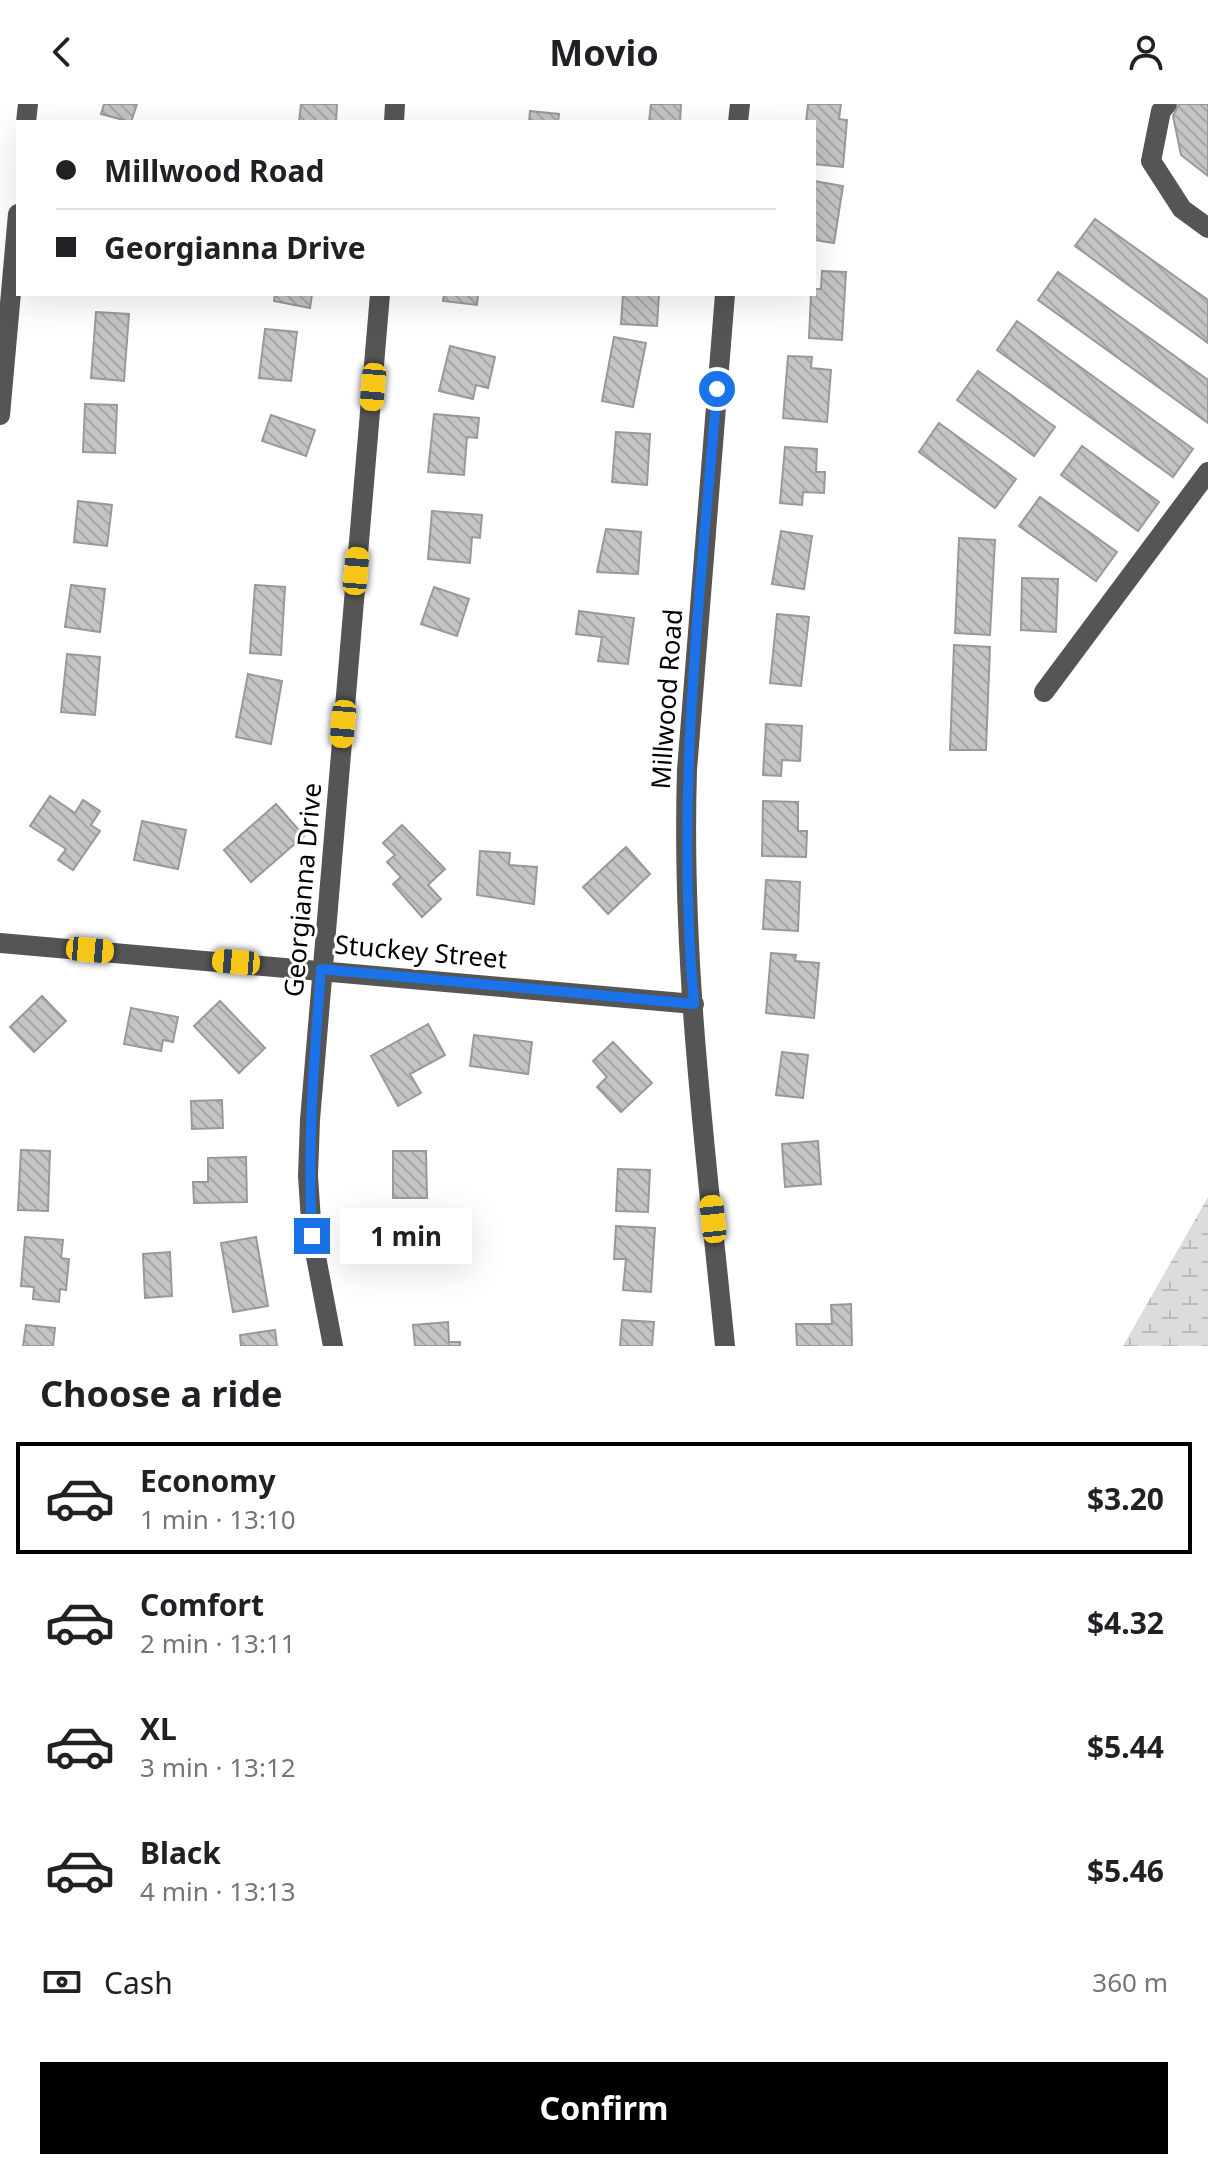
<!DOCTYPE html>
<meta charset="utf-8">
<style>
:root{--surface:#fff;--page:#f6f6f6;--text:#202124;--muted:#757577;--line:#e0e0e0;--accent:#000}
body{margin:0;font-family:"Noto Sans",sans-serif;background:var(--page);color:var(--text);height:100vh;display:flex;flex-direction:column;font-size:30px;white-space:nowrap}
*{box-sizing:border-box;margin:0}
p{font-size:26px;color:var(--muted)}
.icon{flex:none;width:44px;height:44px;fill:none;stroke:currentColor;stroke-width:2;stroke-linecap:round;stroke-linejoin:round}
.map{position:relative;height:1242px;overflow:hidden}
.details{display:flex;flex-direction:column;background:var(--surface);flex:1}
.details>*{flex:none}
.guide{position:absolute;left:16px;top:16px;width:800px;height:176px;border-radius:0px;box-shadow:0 8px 32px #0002;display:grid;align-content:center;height:176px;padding:0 40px;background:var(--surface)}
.end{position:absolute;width:36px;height:36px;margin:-18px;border:10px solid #1a73e8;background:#fff;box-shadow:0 0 0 4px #fff}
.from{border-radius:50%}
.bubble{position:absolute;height:56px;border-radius:0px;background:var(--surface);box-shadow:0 8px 32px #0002;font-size:26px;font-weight:700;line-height:56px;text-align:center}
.car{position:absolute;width:24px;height:48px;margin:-24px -12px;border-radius:10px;box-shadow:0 0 6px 2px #0007;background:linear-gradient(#f5c518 24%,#345 0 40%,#f5c518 0 76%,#345 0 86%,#f5c518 0)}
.guide b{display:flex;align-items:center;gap:28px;height:76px;font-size:30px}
.guide b+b{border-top:2px solid var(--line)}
.guide i{width:20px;height:20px;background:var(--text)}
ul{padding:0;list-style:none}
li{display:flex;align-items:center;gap:24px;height:112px;margin:0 16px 12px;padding:0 24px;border:4px solid transparent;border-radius:0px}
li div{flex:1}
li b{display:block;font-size:30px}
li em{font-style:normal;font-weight:700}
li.current{border-color:var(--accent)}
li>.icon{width:72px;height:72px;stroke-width:1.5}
h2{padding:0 40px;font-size:36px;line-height:96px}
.pay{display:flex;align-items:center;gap:20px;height:88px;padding:0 40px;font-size:30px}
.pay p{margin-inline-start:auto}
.primary-button{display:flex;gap:16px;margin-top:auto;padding:16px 40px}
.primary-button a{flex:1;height:92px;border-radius:0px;background:var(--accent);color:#fff;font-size:32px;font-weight:700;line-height:92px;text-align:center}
header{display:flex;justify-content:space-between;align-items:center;height:104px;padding:0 40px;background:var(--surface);font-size:36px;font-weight:700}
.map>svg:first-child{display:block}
.wetland{fill:url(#wetland-marsh)}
.building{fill:url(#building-back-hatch);stroke:#999;stroke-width:2}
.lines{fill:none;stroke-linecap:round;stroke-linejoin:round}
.minor{stroke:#555;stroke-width:20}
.route{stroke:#1a73e8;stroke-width:10}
.labels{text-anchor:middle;stroke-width:6;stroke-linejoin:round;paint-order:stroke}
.street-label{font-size:26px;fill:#000;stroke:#fff}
</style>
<header><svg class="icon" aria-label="back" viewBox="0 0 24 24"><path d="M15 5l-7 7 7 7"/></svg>Movio<svg class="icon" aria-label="person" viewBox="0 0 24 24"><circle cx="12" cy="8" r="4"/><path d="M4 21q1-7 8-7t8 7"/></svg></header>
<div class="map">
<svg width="1208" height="1242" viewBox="0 0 1208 1242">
<defs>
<pattern id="wetland-marsh" width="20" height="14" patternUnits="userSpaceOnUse" patternTransform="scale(2)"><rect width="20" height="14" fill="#dcdcdc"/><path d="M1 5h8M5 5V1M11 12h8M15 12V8" fill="none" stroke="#bbb"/></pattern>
<pattern id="building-back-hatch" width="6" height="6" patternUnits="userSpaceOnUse" patternTransform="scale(2)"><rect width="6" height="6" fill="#c4c4c4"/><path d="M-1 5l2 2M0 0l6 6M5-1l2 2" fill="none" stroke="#a7a7a7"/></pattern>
</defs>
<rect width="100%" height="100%" fill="#fff"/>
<!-- wetland -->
<path class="wetland" d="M 1208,1093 L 1208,1242 L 1123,1242 Z"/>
<!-- building -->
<path class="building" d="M 104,0 L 137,0 L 131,18 L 101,10 Z
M 301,0 L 337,0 L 336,18 L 299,18 Z
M 651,0 L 681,0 L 680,18 L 649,18 Z
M 808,0 L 841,0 L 839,15 L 847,16 L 843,63 L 814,60 L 814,18 L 806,18 Z
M 1179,0 L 1208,0 L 1208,72 L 1181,51 L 1173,12 Z
M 530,7 L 559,10 L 558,18 L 529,18 Z
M 814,77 L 843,82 L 834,139 L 814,136 Z
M 1095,115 L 1208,196 L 1208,239 L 1075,142 Z
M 822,167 L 846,168 L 842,236 L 809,234 L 811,190 L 814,190 L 814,185 L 821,185 Z
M 1058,168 L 1208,276 L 1208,319 L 1038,196 Z
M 275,190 L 312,190 L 310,204 L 274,197 Z
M 444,190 L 478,190 L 477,201 L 443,197 Z
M 623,190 L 659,190 L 657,222 L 621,220 Z
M 96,208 L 129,210 L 124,277 L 91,274 Z
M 1017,217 L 1193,345 L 1173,373 L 997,246 Z
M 265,225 L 297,228 L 291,277 L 259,274 Z
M 614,233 L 646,239 L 633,303 L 602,297 Z
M 450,242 L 495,253 L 488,284 L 476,281 L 473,295 L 439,287 Z
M 788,252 L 812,253 L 811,264 L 831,266 L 827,318 L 783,314 Z
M 978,267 L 1055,323 L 1034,352 L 957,296 Z
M 85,300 L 117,301 L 115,349 L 83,348 Z
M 434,310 L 479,314 L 477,334 L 467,333 L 464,371 L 428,368 Z
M 271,311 L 315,326 L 306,352 L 262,337 Z
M 939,319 L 1016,375 L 995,404 L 919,348 Z
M 616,328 L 650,330 L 647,381 L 612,378 Z
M 1082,342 L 1159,398 L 1138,427 L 1061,371 Z
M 785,343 L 817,345 L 816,368 L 825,368 L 824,389 L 803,388 L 802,401 L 780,399 Z
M 1040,393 L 1117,448 L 1096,477 L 1019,422 Z
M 78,397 L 112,401 L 107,442 L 74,438 Z
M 432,407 L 482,411 L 480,434 L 472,433 L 470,459 L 428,455 Z
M 606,425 L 641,428 L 638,470 L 597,468 Z
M 781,427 L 812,432 L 804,485 L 772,480 Z
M 959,434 L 995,436 L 990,531 L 955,529 Z
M 1022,474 L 1058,475 L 1056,528 L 1021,526 Z
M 71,481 L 105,485 L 100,528 L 65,523 Z
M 255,481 L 285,483 L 281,551 L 250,549 Z
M 434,483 L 469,495 L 457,532 L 421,520 Z
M 579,507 L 634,514 L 628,560 L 598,557 L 602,533 L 576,530 Z
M 777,510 L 809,513 L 801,582 L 770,579 Z
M 954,541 L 990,543 L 986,646 L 950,646 Z
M 67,550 L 100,553 L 95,611 L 61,608 Z
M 248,570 L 282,577 L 271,640 L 236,633 Z
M 766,620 L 802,622 L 800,657 L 782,656 L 781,672 L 763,671 Z
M 50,692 L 75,709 L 83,696 L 100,707 L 91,721 L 100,727 L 73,766 L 58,756 L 66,745 L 30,722 Z
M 763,697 L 798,698 L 798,727 L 807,727 L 806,753 L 762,752 Z
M 276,700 L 304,732 L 251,778 L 224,746 Z
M 142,717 L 186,726 L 178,765 L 134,756 Z
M 402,721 L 445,765 L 428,781 L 441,795 L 422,813 L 393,780 L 401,773 L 387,758 L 395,751 L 383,739 Z
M 626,743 L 650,770 L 608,810 L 583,783 Z
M 480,747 L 510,749 L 509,761 L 537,763 L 534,800 L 477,791 Z
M 766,776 L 800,778 L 798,827 L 763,825 Z
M 771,849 L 796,851 L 795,857 L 819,859 L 814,914 L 766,909 Z
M 42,892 L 66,917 L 34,948 L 10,923 Z
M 220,897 L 265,944 L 239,969 L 194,922 Z
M 131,904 L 178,913 L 173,938 L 163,936 L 161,947 L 124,940 Z
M 428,920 L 445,951 L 410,970 L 421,989 L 398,1002 L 371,952 Z
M 474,931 L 532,938 L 528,970 L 470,962 Z
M 613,938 L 652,979 L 621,1008 L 597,983 L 607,973 L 593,957 Z
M 782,948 L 808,951 L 803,994 L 776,991 Z
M 222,996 L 223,1024 L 192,1025 L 191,997 Z
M 818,1037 L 821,1080 L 785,1083 L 782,1040 Z
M 21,1046 L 50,1047 L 48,1107 L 18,1106 Z
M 393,1047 L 426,1047 L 427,1094 L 393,1094 Z
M 246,1053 L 247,1098 L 194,1099 L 193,1078 L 208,1078 L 208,1054 Z
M 618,1065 L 650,1066 L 648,1108 L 616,1107 Z
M 616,1122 L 655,1124 L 651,1188 L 623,1186 L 626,1155 L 614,1155 Z
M 25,1133 L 63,1136 L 61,1154 L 69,1155 L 66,1186 L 60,1185 L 59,1198 L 33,1195 L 34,1183 L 21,1182 Z
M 256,1133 L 268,1202 L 233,1208 L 221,1139 Z
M 170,1148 L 172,1192 L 145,1194 L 143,1150 Z
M 851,1200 L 852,1242 L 797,1242 L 796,1220 L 832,1220 L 831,1201 Z
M 622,1216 L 654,1218 L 652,1242 L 620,1242 Z
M 448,1218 L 449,1238 L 460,1238 L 460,1242 L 415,1242 L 413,1221 Z
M 26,1221 L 55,1224 L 53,1242 L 23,1242 Z
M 275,1226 L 277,1242 L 241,1242 L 240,1231 Z"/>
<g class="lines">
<!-- minor -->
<path class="minor" d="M 1167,0 L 1161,7 L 1151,57 L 1182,105 L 1208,124
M 26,18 L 28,0
M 394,18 L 395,0
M 738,18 L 740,0
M 0,311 L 18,110
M 1044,588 L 1208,368
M 0,839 L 694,900
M 333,1242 L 312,1132 L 308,1072 L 310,1016 L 380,190
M 725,1242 C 706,1051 681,859 687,666 L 725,190"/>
</g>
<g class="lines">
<!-- route -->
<path class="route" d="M 312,1132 C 307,1043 314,955 321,865 L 694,900 C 675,695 700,490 717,285"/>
</g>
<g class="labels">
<!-- street labels -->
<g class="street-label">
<text transform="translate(667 595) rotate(-86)" y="9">Millwood Road</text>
<text transform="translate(303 786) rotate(-85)" y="9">Georgianna Drive</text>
<text transform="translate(421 848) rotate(5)" y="9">Stuckey Street</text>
</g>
</g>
</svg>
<i class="end from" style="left:717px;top:285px"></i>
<i class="end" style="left:312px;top:1132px"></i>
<div class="bubble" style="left:340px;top:1104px;width:132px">1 min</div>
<i class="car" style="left:373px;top:283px;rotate:185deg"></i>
<i class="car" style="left:356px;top:467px;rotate:5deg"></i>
<i class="car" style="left:343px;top:620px;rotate:185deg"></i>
<i class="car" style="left:90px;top:846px;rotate:95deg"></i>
<i class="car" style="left:236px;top:858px;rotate:275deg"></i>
<i class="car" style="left:713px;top:1115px;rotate:354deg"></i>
<div class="guide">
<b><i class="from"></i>Millwood Road</b>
<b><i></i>Georgianna Drive</b>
</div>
</div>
<section class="details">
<h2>Choose a ride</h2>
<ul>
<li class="current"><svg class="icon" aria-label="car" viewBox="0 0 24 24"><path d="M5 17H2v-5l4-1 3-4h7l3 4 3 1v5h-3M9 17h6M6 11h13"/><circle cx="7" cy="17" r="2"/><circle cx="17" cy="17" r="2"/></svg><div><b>Economy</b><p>1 min · 13:10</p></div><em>$3.20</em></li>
<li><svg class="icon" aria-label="car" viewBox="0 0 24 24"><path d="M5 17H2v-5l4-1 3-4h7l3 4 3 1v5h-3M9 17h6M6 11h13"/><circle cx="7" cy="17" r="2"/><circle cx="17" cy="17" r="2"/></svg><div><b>Comfort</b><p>2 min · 13:11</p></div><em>$4.32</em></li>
<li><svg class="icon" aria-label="car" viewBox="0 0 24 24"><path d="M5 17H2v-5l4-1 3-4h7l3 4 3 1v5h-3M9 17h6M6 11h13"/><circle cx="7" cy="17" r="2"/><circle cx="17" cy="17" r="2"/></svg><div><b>XL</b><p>3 min · 13:12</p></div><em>$5.44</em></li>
<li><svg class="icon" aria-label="car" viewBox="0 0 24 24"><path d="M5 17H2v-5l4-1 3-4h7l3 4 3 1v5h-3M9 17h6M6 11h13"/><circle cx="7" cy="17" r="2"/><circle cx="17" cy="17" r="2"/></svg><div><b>Black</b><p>4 min · 13:13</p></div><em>$5.46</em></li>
</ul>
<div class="pay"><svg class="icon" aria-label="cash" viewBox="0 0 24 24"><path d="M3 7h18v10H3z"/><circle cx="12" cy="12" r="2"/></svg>Cash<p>360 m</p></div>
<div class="primary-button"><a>Confirm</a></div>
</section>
